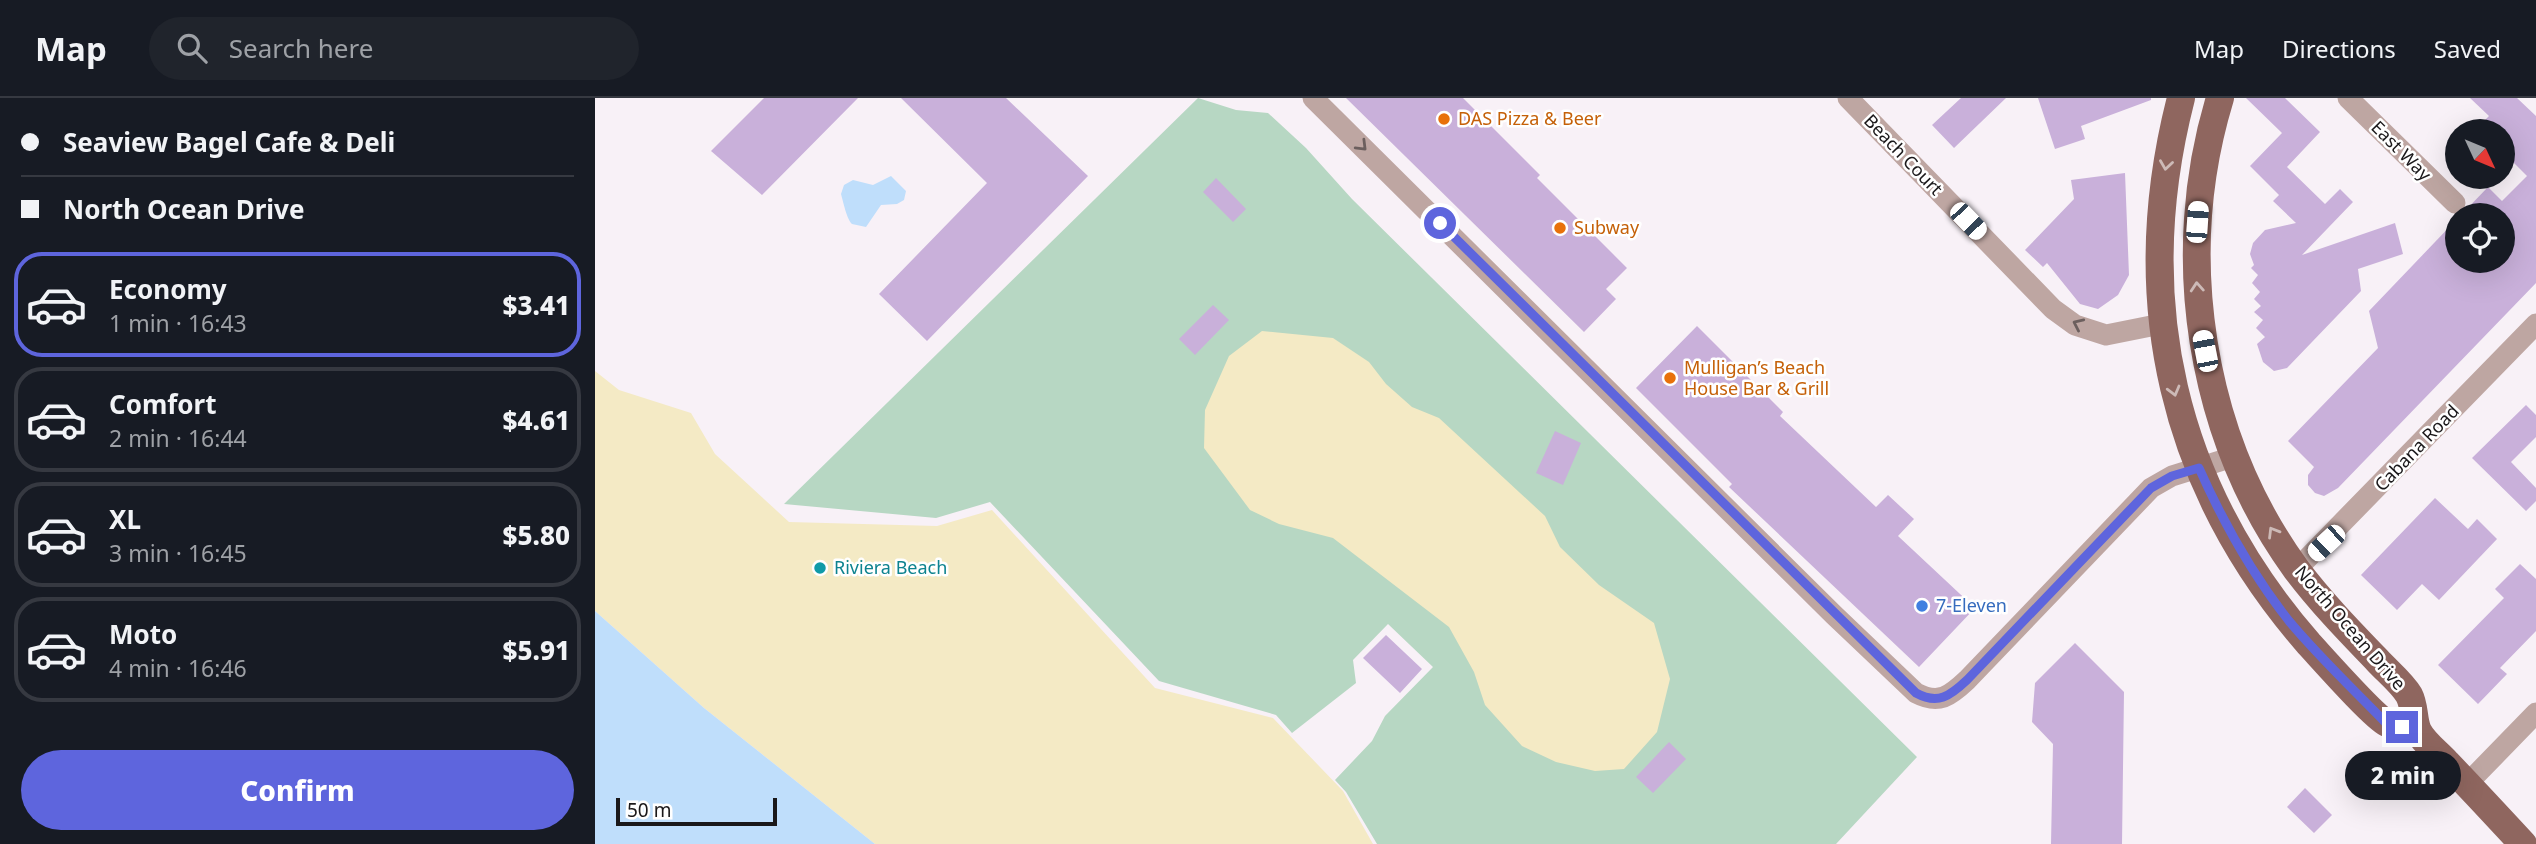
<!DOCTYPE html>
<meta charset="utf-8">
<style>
:root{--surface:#171b24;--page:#20242c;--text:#f1f3f6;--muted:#9ea1a6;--line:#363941;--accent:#5e65dd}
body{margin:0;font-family:"Noto Sans",sans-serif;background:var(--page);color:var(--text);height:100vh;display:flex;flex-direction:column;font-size:26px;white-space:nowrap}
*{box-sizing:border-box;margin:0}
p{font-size:23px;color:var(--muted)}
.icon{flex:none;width:38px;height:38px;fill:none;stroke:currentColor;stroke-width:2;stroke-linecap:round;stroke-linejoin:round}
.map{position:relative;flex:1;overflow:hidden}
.sheet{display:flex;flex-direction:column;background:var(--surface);width:595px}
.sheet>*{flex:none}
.guide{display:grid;align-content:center;height:154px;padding:0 21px;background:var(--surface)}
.needle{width:46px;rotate:134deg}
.buttons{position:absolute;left:1850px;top:21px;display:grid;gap:14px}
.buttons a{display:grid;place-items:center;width:70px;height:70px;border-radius:50%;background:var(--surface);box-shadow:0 7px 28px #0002;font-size:35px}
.scale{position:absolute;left:21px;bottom:18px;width:161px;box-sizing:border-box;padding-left:7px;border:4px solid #1a181a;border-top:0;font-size:19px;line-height:24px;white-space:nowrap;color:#1a181a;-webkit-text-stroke:5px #fff;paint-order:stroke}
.end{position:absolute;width:32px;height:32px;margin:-16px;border:9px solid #5e65dd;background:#fff;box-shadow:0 0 0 4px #fff}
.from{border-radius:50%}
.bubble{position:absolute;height:49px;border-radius:24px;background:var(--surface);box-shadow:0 7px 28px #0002;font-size:23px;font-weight:800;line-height:49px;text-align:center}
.car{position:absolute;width:21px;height:42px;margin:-21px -10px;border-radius:9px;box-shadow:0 0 5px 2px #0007;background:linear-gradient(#fff 24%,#345 0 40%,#fff 0 76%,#345 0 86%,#fff 0)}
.guide b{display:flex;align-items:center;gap:24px;height:66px;font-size:26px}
.guide b+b{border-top:2px solid var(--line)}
.guide i{width:18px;height:18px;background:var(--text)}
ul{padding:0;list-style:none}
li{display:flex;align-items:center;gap:21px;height:105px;margin:0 14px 10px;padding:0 7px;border:4px solid var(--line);border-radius:28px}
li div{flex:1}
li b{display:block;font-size:26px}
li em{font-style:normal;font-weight:800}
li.current{border-color:var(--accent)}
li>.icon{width:63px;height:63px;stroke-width:1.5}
.button{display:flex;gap:14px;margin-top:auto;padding:14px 21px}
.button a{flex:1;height:80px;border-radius:42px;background:var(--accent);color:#fff;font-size:28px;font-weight:800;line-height:80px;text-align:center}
header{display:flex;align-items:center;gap:42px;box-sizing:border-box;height:98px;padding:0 35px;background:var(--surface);border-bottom:2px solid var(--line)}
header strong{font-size:33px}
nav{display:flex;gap:38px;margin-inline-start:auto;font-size:24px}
.search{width:490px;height:63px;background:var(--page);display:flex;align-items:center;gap:18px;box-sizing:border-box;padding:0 24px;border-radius:38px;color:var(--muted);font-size:26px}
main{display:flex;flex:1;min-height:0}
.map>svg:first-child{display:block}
.green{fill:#b7d7c3}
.sand{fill:#f4eac5}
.water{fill:#bfdefb}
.building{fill:#c9b0da}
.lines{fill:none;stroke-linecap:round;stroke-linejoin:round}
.minor{stroke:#bea6a2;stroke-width:21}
.major{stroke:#8f665f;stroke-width:28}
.oneway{stroke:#6c5f5e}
.oneway2{stroke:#cdbab7}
.route{stroke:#5e65dd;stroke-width:9}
.food-dot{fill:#e8710a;stroke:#fff;stroke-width:2.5}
.culture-dot{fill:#0f9aa8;stroke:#fff;stroke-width:2.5}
.shop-dot{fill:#3f7fe0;stroke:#fff;stroke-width:2.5}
.labels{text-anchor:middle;stroke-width:5;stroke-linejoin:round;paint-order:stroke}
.food-label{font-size:18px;fill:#c56008;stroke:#fff;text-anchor:start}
.street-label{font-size:18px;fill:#1a181a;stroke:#fff}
.culture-label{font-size:18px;fill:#0d838f;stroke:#fff;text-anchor:start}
.shop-label{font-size:18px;fill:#366cbe;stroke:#fff;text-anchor:start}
</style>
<header>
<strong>Map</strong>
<div class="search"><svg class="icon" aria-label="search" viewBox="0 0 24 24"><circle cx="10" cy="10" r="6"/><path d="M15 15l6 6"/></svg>Search here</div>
<nav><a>Map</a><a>Directions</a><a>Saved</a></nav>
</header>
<main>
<section class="sheet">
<div class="guide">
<b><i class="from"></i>Seaview Bagel Cafe &amp; Deli</b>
<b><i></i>North Ocean Drive</b>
</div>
<ul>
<li class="current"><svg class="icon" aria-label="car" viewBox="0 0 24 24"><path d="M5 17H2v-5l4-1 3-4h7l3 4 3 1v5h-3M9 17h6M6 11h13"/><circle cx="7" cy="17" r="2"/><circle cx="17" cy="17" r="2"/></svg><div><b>Economy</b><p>1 min · 16:43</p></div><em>$3.41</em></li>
<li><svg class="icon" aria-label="car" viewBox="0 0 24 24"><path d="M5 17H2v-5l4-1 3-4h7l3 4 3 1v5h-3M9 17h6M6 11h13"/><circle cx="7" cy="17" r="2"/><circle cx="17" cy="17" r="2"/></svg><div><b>Comfort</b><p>2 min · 16:44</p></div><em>$4.61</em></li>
<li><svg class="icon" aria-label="car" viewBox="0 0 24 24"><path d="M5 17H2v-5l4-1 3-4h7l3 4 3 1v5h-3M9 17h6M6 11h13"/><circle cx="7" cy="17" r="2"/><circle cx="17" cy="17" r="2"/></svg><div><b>XL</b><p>3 min · 16:45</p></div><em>$5.80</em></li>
<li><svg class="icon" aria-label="car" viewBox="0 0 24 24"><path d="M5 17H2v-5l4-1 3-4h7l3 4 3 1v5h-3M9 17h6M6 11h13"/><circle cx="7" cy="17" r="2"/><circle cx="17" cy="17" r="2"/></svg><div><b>Moto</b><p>4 min · 16:46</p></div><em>$5.91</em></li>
</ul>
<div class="button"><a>Confirm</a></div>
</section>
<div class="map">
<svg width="1941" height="746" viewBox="0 0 1941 746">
<rect width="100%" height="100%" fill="#f8f1f7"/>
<!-- green -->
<path class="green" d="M 603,0 L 641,12 L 673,15 L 711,50 L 757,101 L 1322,659 L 1241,746 L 782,746 L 751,694 L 740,682 L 777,643 L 790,618 L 838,569 L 793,526 L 758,562 L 761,585 L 697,635 L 681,617 L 564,583 L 395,404 L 341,420 L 189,406 Z"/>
<!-- sand -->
<path class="sand" d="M 667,233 L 738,240 L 774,264 L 791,286 L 817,309 L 844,320 L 950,418 L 965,449 L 1004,487 L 1059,525 L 1075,581 L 1062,634 L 1029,671 L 1000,673 L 961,664 L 927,648 L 890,607 L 879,574 L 854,529 L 738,440 L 684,426 L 655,412 L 609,350 L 610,312 L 634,258 Z
M 0,273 L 24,292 L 96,315 L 120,356 L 194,424 L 342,428 L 397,412 L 560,590 L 678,620 L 748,693 L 778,746 L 280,746 L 109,610 L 0,513 Z"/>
<!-- water -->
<path class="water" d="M 296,78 L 311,93 L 309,102 L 302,106 L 286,107 L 271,129 L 257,126 C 252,122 248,103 246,96 L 249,87 L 258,82 L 278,87 Z
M 0,513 L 109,610 L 280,746 L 0,746 Z"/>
<!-- building -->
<path class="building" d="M 169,0 L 263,0 L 167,97 L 116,53 Z
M 306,0 L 411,0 L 493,78 L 332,243 L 284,196 L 392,85 Z
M 751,0 L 868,0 L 945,77 L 942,80 L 1032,170 L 1011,191 L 1021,201 L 989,234 Z
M 1366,0 L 1411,0 L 1359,50 L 1337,27 Z
M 1443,0 L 1556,0 L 1556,2 L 1486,28 L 1490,41 L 1460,51 Z
M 1651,0 L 1690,0 L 1725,34 L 1692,69 L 1730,106 L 1745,91 L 1758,104 L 1707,157 L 1800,125 L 1808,156 L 1763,171 L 1766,193 L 1692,270 L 1679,273 L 1668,264 L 1662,246 L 1670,239 L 1661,230 L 1668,222 L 1659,214 L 1666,208 L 1659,201 L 1665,194 L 1657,185 L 1663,177 L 1656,170 L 1659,167 L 1655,156 L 1658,145 L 1670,132 L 1701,125 L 1678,103 L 1684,97 L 1655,68 L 1687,35 Z
M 1875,0 L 1922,0 L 1941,18 L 1941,185 L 1743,390 L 1729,398 L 1720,395 L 1713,387 L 1713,377 L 1719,369 L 1693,343 L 1783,250 L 1774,213 L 1862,121 L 1862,163 L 1908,163 L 1908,117 L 1866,117 L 1893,89 L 1907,103 L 1932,78 L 1908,54 L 1908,33 L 1879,33 L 1894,18 Z
M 1530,75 L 1534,177 L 1523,197 L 1503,211 L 1485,206 L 1452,165 L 1448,169 L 1430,152 L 1479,101 L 1476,82 Z
M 621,80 L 651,111 L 638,124 L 608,94 Z
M 618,207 L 634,222 L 600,257 L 584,241 Z
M 1102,228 L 1188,314 L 1185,318 L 1281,409 L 1293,397 L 1319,421 L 1303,438 L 1380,510 L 1324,569 L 1134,389 L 1137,386 L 1041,290 Z
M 1931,307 L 1941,317 L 1941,339 L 1916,364 L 1941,390 L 1941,403 L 1931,413 L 1877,360 Z
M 960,333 L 986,345 L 968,387 L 941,375 Z
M 1840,400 L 1873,431 L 1882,421 L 1902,441 L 1844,502 L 1827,486 L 1802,512 L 1766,477 Z
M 1925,466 L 1941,481 L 1941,533 L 1905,570 L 1912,576 L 1883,606 L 1843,567 L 1909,500 L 1900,491 Z
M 791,537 L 827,571 L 805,595 L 768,560 Z
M 1480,545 L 1529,594 L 1527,746 L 1456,746 L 1458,646 L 1437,624 L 1440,585 Z
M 1074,644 L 1091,661 L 1058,695 L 1041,679 Z
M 1710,690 L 1737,717 L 1719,735 L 1692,709 Z"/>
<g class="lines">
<!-- minor -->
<path class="minor" d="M 718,0 L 1239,517 L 1321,595 C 1344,607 1355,598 1372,582 L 1556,390 L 1577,378 L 1641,358
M 1253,0 L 1458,211 L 1480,227 L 1511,237 L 1566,226
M 1753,0 L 1860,105
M 1702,471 L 1941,226
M 1872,686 L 1941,615"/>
<!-- major -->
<path class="major" d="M 1586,0 C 1534,202 1577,389 1714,546 C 1727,560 1779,619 1792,625 C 1802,630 1814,631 1823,634
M 1625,0 C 1577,157 1604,337 1701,471 C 1725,503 1754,533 1782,562 C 1792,573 1807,585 1814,597 C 1820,608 1818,623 1823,633 C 1829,645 1843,655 1852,665 C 1878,692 1903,719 1928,746"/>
</g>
<!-- one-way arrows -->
<defs><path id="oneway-chevron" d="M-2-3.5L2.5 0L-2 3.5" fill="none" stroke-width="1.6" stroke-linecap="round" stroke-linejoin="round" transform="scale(1.75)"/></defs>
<g class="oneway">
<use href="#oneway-chevron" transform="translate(767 48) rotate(45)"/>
<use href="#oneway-chevron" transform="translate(1483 226) rotate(-155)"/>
</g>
<g class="oneway2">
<use href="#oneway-chevron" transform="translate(1571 67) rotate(98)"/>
<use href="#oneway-chevron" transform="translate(1602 189) rotate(-94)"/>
<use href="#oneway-chevron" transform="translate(1579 293) rotate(75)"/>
<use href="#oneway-chevron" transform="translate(1678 434) rotate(-121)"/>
</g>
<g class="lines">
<!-- route -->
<path class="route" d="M 845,125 L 1321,595 C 1343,607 1355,598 1372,582 L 1556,390 L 1577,378 L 1604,370 C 1628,424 1657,476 1694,523 C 1724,559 1758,591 1791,625 L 1807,629"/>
</g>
<!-- markers -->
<g class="food-dot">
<circle cx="849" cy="21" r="7"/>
<circle cx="965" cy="130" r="7"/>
<circle cx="1075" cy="280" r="7"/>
</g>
<circle class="culture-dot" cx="225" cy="470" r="7"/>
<circle class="shop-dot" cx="1327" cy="508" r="7"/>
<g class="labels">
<!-- food labels -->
<g class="food-label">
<text x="863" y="27">DAS Pizza &amp; Beer</text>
<text x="979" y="136">Subway</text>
<text x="1089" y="276">Mulligan’s Beach<tspan x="1089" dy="21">House Bar &amp; Grill</tspan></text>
</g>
<!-- street labels -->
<g class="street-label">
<text transform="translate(1806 53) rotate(45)" y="6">East Way</text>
<text transform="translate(1308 57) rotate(46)" y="6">Beach Court</text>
<text transform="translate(1822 350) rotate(-46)" y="6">Cabana Road</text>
<text transform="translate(1755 530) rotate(49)" y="6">North Ocean Drive</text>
</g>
<!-- culture labels -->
<g class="culture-label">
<text x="239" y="476">Riviera Beach</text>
</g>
<!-- shop labels -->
<g class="shop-label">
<text x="1341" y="514">7-Eleven</text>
</g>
</g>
</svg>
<div class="buttons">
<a><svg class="needle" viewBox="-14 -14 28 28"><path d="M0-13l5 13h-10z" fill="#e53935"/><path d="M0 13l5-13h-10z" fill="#9ea1a6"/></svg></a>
<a><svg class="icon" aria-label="locate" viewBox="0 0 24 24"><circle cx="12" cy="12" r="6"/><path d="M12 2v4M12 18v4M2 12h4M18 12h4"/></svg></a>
</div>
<div class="scale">50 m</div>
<i class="end from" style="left:845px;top:125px"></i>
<i class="end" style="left:1807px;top:629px"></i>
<div class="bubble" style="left:1750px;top:653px;width:116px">2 min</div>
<i class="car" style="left:1373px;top:123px;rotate:136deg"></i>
<i class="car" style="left:1602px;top:124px;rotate:4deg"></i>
<i class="car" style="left:1610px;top:253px;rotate:349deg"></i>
<i class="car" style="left:1731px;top:445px;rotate:227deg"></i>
</div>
</main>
